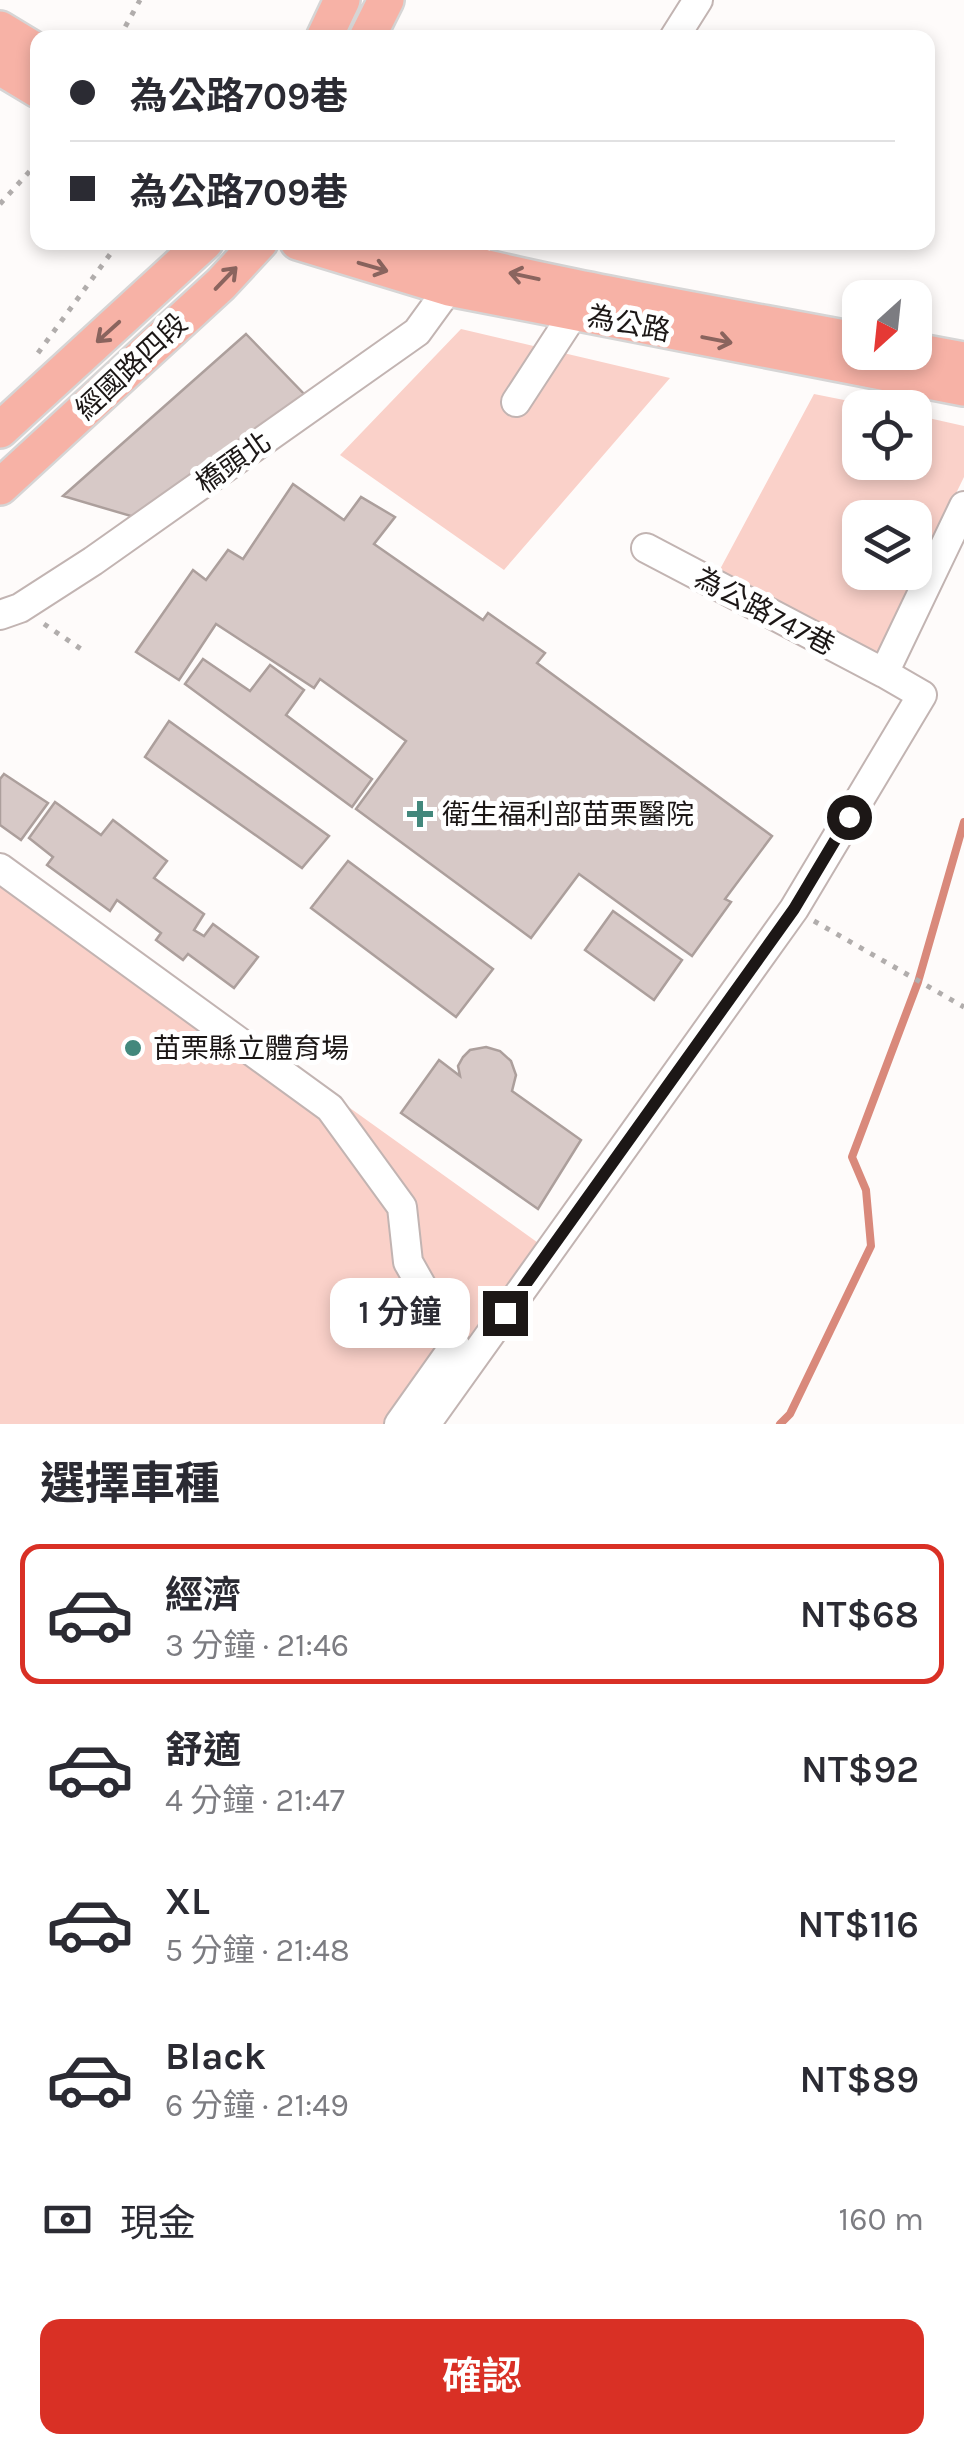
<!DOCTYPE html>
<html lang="zh-TW">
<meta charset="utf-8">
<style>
:root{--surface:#fff;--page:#f2f2f3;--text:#2b2b33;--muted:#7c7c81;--line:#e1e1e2;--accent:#d93025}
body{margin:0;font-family:Karla,"Noto Sans TC",sans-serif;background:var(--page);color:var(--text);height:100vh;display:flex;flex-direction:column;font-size:38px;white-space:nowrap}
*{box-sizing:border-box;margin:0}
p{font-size:32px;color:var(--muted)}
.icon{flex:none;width:55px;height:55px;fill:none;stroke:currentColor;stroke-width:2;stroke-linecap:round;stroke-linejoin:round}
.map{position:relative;height:1424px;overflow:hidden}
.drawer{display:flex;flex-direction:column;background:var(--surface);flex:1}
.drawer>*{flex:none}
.guide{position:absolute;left:30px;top:30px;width:905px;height:220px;border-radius:20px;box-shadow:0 5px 15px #0003;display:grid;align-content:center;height:220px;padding:0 40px;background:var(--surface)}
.needle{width:65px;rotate:207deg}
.fabs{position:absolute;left:842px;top:280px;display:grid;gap:20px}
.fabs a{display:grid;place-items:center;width:90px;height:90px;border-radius:20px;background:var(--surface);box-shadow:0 5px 15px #0003;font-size:50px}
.end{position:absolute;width:45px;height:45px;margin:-22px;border:12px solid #1c1716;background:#fff;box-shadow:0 0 0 5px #fff}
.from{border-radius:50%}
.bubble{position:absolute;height:70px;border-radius:20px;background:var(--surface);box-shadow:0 5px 15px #0003;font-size:32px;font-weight:600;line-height:70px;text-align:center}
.guide b{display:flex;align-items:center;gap:35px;height:95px;font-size:38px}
.guide b+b{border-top:2px solid var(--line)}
.guide i{width:25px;height:25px;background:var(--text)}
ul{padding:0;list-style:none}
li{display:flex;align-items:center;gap:30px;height:140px;margin:0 20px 15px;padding:0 20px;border:5px solid transparent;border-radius:20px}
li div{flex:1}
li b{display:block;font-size:38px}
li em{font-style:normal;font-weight:600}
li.current{border-color:var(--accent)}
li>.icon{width:90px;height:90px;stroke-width:1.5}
h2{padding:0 40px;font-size:45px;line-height:120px}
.pay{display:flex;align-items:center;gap:25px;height:110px;padding:0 40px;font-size:38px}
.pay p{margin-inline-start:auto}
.button{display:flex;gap:20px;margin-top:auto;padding:20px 40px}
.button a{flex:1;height:115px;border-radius:20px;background:var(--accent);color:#fff;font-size:40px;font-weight:600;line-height:115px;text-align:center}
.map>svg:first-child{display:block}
.green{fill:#fad1c9;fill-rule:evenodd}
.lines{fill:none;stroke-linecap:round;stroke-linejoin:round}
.stream{stroke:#d9897b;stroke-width:8}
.building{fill:#d7c9c7;stroke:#ac9f9c;stroke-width:2.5}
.minor-casing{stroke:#c2b4b2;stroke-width:32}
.major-casing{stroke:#d6d5d5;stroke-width:40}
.path{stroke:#b1adac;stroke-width:5;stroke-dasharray:5 8;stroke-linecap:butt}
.minor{stroke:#fff;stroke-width:28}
.major{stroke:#f7b2a6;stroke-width:35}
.oneway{stroke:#8a645e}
.route{stroke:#1c1716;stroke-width:12}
.poi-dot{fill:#43887c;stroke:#fff;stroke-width:4}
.labels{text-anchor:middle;stroke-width:10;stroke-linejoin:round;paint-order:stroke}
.street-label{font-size:28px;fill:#1c1716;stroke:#fff}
.poi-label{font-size:28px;fill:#1c1716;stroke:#fff;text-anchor:start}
</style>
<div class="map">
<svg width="964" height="1424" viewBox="0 0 964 1424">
<rect width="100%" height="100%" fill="#fefbfa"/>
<!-- green -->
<path class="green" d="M 461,329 L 670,378 L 504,570 L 340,455 Z
M 814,394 L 879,407 L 860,408 L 860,462 L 915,462 L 915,415 L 964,426 L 964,477 L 877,655 L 718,573 ZM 860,518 L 915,518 L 915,572 L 860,572 Z
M 0,857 L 541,1245 L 410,1424 L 0,1424 Z"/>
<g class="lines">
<!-- stream -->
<path class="stream" d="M 780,1424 L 790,1414 L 871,1246 L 866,1190 L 852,1157 L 918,982 L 964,822"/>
</g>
<!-- building -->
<path class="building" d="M 246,334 L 307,397 L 141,519 L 63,496 Z
M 293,484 L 344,520 L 361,497 L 395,517 L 374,544 L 483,620 L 488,613 L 545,653 L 537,663 L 772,836 L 725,899 L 731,902 L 692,956 L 579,874 L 531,938 L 356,809 L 406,741 L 320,679 L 314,688 L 216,624 L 179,680 L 136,652 L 193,570 L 206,580 L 228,550 L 243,559 Z
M 203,659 L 250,691 L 270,665 L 304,690 L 286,715 L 372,779 L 352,807 L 185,684 Z
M 169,721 L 329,836 L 302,868 L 145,757 Z
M 4,774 L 48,803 L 21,840 L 0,825 L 0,779 Z
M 55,802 L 101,835 L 113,820 L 167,861 L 154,878 L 204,914 L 194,930 L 204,936 L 213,924 L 258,957 L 234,988 L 188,954 L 183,960 L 156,940 L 161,933 L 117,900 L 110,911 L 47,865 L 53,857 L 29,838 Z
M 348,861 L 493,969 L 456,1017 L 311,908 Z
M 613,911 L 682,960 L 654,1000 L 585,950 Z
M 486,1047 L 500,1051 L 511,1061 L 516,1075 L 512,1091 L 581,1140 L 538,1209 L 401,1113 L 439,1060 L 460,1076 L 458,1066 L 463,1057 L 470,1050 Z"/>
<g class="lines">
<defs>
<path id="minor" d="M 674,38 L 698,0
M 516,402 L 574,313 L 577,294
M 646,548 L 884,673
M 0,615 L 20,608 L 93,561 L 417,332 L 449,288 L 460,263 L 479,242
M 0,868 L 330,1108 L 402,1207 L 408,1262 L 455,1345 L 399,1424
M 426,1424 L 794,909 L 922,695 L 884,673 L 964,506"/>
<path id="major" d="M 0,29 L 38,52
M 324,38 L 342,0
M 367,38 L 386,0
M 0,67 L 38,90
M 298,242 L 449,288 L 964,388
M 383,242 C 540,285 701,311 860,341
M 915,351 L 964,360
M 0,430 L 205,242
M 0,487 L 221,284 L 260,242"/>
</defs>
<!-- minor casing -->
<use href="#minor" class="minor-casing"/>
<!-- major casing -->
<use href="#major" class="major-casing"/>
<!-- path -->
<path class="path" d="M 119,38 L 140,0
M 0,204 L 38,162
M 38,353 L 119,242
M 44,624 L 84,651
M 814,921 L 964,1007"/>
<!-- minor -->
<use href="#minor" class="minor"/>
<!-- major -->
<use href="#major" class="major"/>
</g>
<!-- one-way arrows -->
<defs><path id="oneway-shaft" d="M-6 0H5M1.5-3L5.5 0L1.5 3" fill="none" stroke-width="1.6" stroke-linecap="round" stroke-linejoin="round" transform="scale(2.5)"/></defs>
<g class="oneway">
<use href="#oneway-shaft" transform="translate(373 267) rotate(16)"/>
<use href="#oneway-shaft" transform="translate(524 276) rotate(-168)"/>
<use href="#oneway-shaft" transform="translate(226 278) rotate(-46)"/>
<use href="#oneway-shaft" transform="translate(108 332) rotate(138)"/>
<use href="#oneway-shaft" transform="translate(717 340) rotate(11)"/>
</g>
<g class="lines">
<!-- route -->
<path class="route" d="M 505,1313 L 794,909 L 849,817"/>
</g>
<!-- markers -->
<g class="poi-dot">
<path d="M415 799h10v10h10v10h-10v10h-10v-10h-10v-10h10z"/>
<circle cx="133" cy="1048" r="10"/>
</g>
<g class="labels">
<!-- street labels -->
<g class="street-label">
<text transform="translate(629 323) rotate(11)" y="10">為公路</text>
<text transform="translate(131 366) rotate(-43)" y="10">經國路四段</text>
<text transform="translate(233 462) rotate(-35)" y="10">橋頭北</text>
<text transform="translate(765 611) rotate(28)" y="10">為公路747巷</text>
</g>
<!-- poi labels -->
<g class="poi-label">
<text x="442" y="824">衛生福利部苗栗醫院</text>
<text x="153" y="1058">苗栗縣立體育場</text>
</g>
</g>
</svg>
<div class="fabs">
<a><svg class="needle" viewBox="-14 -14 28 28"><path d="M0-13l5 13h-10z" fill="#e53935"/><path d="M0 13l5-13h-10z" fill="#7c7c81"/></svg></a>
<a><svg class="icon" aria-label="locate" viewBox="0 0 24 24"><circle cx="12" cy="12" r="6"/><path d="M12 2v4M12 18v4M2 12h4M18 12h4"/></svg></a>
<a><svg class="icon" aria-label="layers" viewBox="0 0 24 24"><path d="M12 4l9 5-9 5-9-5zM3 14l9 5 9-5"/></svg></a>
</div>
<i class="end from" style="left:849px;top:817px"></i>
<i class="end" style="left:505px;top:1313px"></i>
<div class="bubble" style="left:330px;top:1278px;width:140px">1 分鐘</div>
<div class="guide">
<b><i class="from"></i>為公路709巷</b>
<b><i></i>為公路709巷</b>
</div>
</div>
<section class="drawer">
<h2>選擇車種</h2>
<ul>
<li class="current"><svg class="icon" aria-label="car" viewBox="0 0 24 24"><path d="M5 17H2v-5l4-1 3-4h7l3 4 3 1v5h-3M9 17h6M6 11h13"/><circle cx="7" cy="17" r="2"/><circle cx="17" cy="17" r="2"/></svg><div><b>經濟</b><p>3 分鐘 · 21:46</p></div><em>NT$68</em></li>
<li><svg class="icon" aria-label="car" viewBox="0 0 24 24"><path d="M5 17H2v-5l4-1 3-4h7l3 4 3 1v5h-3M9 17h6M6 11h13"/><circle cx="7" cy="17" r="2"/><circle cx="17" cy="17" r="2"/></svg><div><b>舒適</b><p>4 分鐘 · 21:47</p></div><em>NT$92</em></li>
<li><svg class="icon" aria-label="car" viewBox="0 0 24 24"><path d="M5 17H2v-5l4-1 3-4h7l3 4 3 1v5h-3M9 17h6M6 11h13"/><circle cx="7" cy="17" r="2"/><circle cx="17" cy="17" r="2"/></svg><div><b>XL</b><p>5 分鐘 · 21:48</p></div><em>NT$116</em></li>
<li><svg class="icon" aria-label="car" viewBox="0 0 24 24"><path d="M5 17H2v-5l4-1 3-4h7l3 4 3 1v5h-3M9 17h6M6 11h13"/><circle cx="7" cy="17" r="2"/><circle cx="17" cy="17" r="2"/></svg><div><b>Black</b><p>6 分鐘 · 21:49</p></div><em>NT$89</em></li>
</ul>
<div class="pay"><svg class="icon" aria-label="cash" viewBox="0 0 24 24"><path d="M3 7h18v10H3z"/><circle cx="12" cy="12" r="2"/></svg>現金<p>160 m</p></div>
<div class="button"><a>確認</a></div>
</section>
